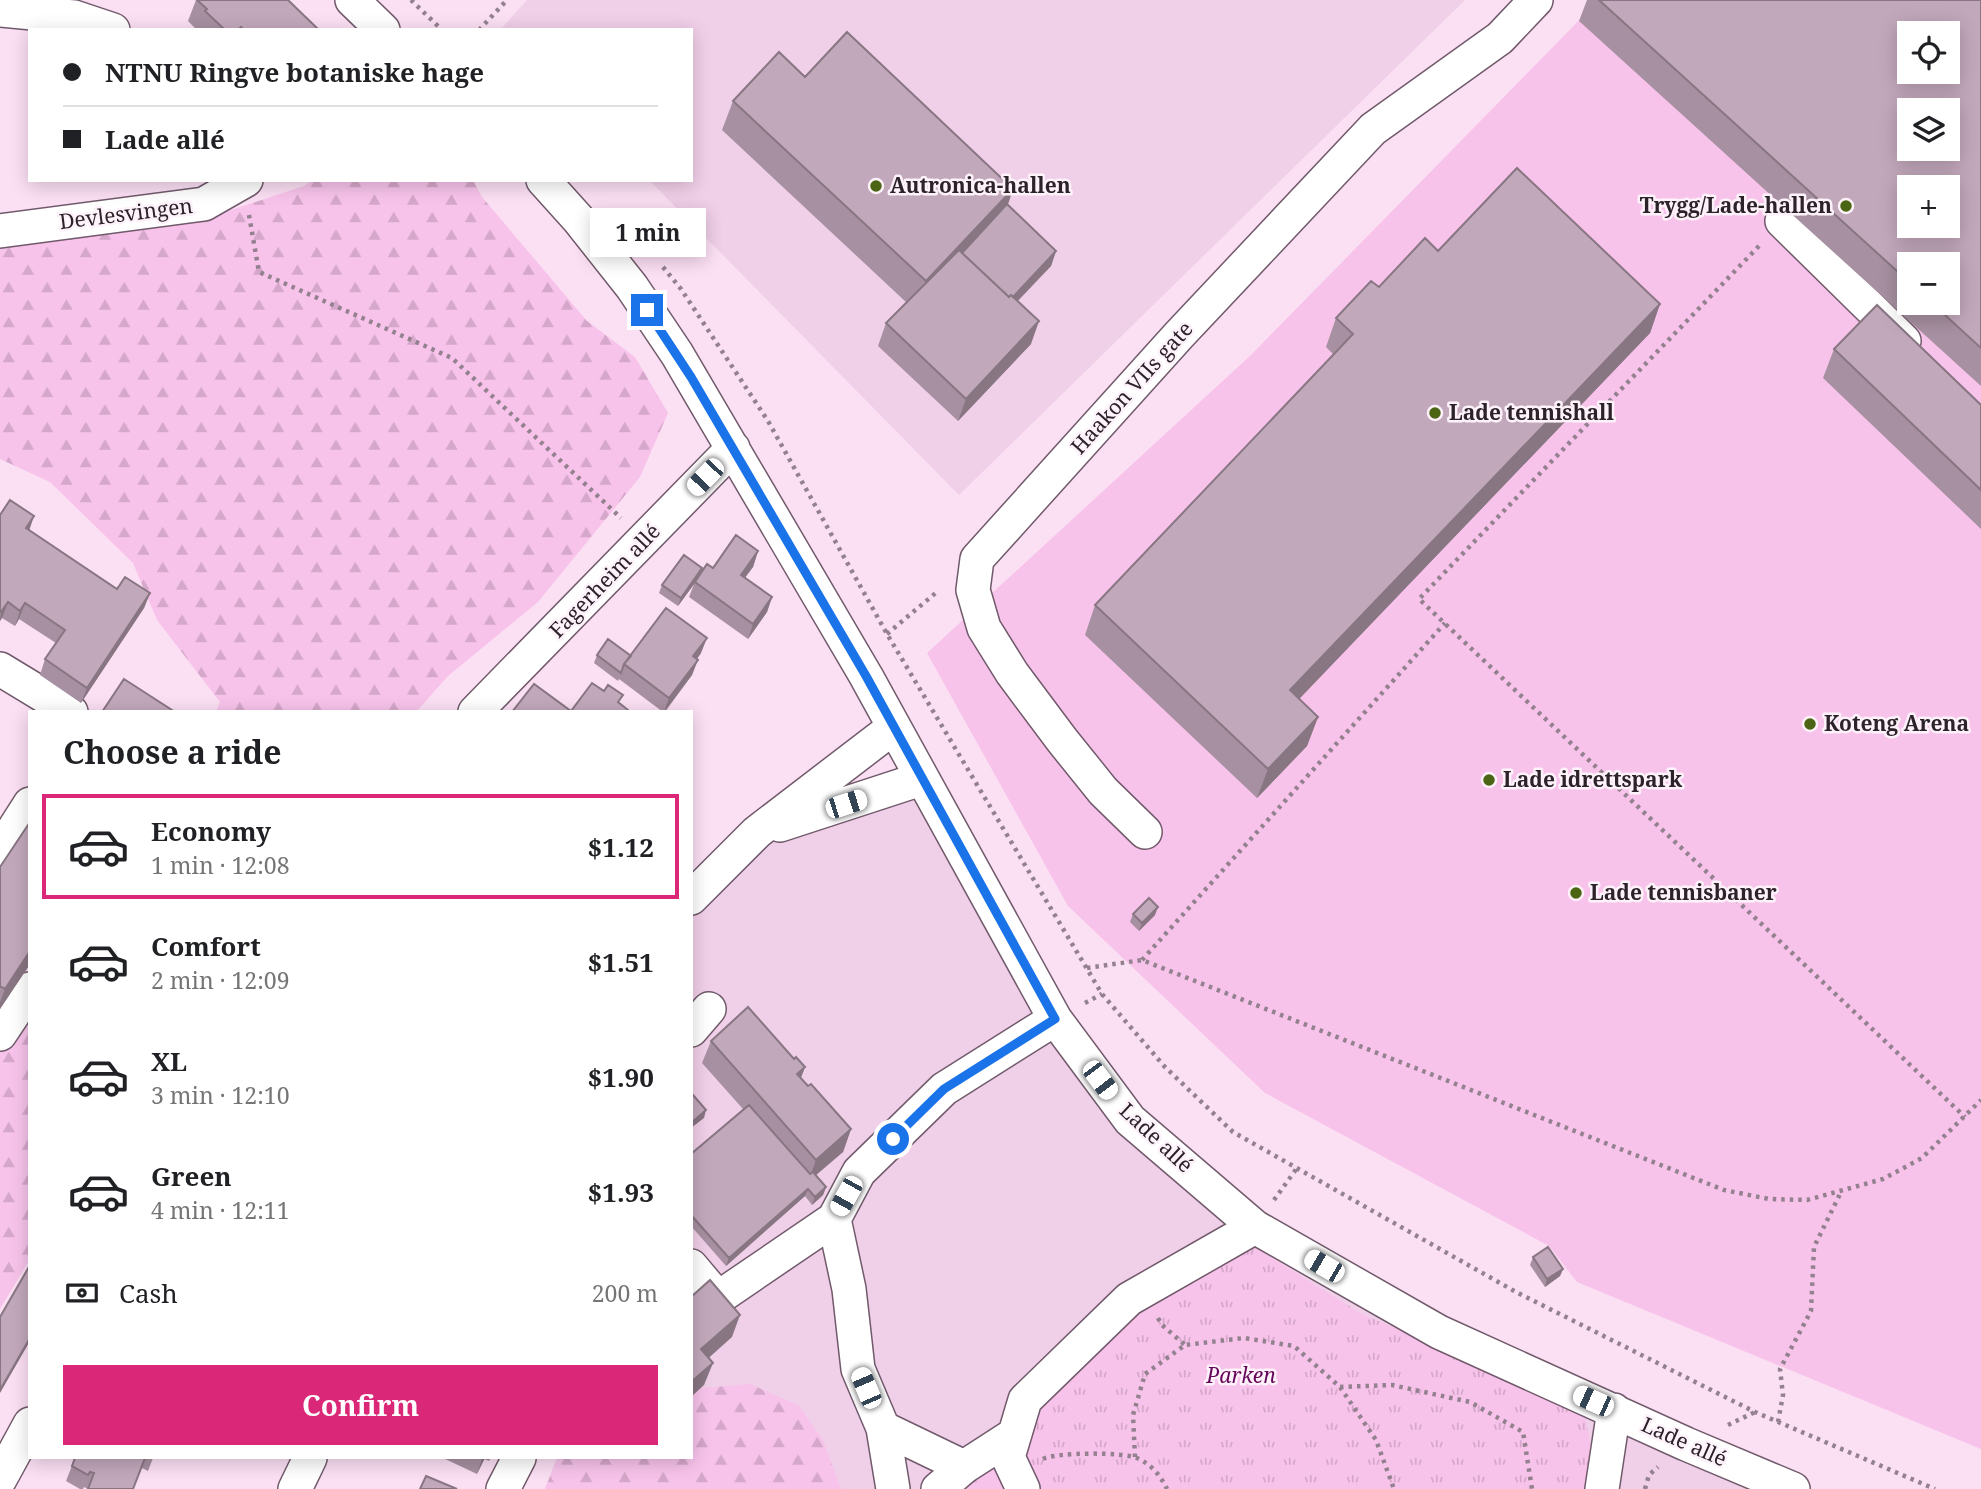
<!DOCTYPE html>
<meta charset="utf-8">
<style>
:root{--surface:#fff;--page:#f2f2f2;--text:#202124;--muted:#757577;--line:#e0e0e0;--accent:#db2777}
body{margin:0;font-family:"Noto Serif",serif;background:var(--page);color:var(--text);height:100vh;display:flex;flex-direction:column;font-size:26px;white-space:nowrap}
*{box-sizing:border-box;margin:0}
p{font-size:23px;color:var(--muted)}
.icon{flex:none;width:38px;height:38px;fill:none;stroke:currentColor;stroke-width:2;stroke-linecap:round;stroke-linejoin:round}
.map{position:relative;flex:1;overflow:hidden}
.panel{position:absolute;left:28px;top:710px;width:665px;height:749px;display:flex;flex-direction:column;background:var(--surface);border-radius:0px;box-shadow:0 4px 18px #0003}
.panel>*{flex:none}
.banner{position:absolute;left:28px;top:28px;width:665px;height:154px;border-radius:0px;box-shadow:0 4px 18px #0003;display:grid;align-content:center;height:154px;padding:0 35px;background:var(--surface)}
.controls{position:absolute;left:1897px;top:21px;display:grid;gap:14px}
.controls a{display:grid;place-items:center;width:63px;height:63px;border-radius:0px;background:var(--surface);box-shadow:0 4px 18px #0003;font-size:35px}
.end{position:absolute;width:32px;height:32px;margin:-16px;border:9px solid #1a73e8;background:#fff;box-shadow:0 0 0 4px #fff}
.from{border-radius:50%}
.bubble{position:absolute;height:49px;border-radius:0px;background:var(--surface);box-shadow:0 4px 18px #0003;font-size:23px;font-weight:700;line-height:49px;text-align:center}
.car{position:absolute;width:21px;height:42px;margin:-21px -10px;border-radius:9px;box-shadow:0 0 5px 2px #0007;background:linear-gradient(#fff 24%,#345 0 40%,#fff 0 76%,#345 0 86%,#fff 0)}
.banner b{display:flex;align-items:center;gap:24px;height:66px;font-size:26px}
.banner b+b{border-top:2px solid var(--line)}
.banner i{width:18px;height:18px;background:var(--text)}
ul{padding:0;list-style:none}
li{display:flex;align-items:center;gap:21px;height:105px;margin:0 14px 10px;padding:0 21px;border:4px solid transparent;border-radius:0px}
li div{flex:1}
li b{display:block;font-size:26px}
li em{font-style:normal;font-weight:700}
li.current{border-color:var(--accent)}
li>.icon{width:63px;height:63px;stroke-width:1.5}
h2{padding:0 35px;font-size:32px;line-height:84px}
.pay{display:flex;align-items:center;gap:18px;height:77px;padding:0 35px;font-size:26px}
.pay p{margin-inline-start:auto}
.primary-button{display:flex;gap:14px;margin-top:auto;padding:14px 35px}
.primary-button a{flex:1;height:80px;border-radius:0px;background:var(--accent);color:#fff;font-size:28px;font-weight:700;line-height:80px;text-align:center}
.map>svg:first-child{display:block}
.built{fill:#f0cfe8}
.grass{fill:#f8c3eb;fill-rule:evenodd}
.forest{fill:url(#forest-firs)}
.park{fill:url(#park-tufts)}
.lines{fill:none;stroke-linecap:round;stroke-linejoin:round}
.minor-casing{stroke:#715a6b;stroke-width:36}
.path{stroke:#94818f;stroke-width:4.5;stroke-dasharray:3.5 5;stroke-linecap:butt}
.minor{stroke:#fff;stroke-width:33}
.wall{fill:#a790a1;fill-rule:evenodd}
.shaded-wall{fill:#887683}
.building{fill:#c2a8bb;stroke:#887683;stroke-width:2;fill-rule:evenodd}
.route{stroke:#1a73e8;stroke-width:9}
.poi-dot{fill:#4c6514;stroke:#fdf2fa;stroke-width:2.5}
.labels{text-anchor:middle;stroke-width:5;stroke-linejoin:round;paint-order:stroke}
.poi-label{font-size:21px;font-weight:bold;fill:#2c2229;stroke:#fdf2fa;text-anchor:start}
.street-label{font-size:21px;fill:#2c2229;stroke:#fdf2fa}
.park-label{font-size:21px;font-style:italic;fill:#660859;stroke:#fdf2fa}
</style>
<div class="map">
<svg width="1981" height="1489" viewBox="0 0 1981 1489">
<defs>
<pattern id="forest-firs" width="22" height="20" patternUnits="userSpaceOnUse" patternTransform="scale(1.75)"><rect width="22" height="20" fill="#f8c3eb"/><path d="M5 1l3.5 6h-7zM16 11l3.5 6h-7z" fill="#d5a7ca"/></pattern>
<pattern id="park-tufts" width="24" height="20" patternUnits="userSpaceOnUse" patternTransform="scale(1.75)"><rect width="24" height="20" fill="#f8c3eb"/><path d="M3 7l-1-3M5 7V3M7 7l1-3M15 17l-1-3M17 17v-4M19 17l1-3" fill="none" stroke="#d5a7ca"/></pattern>
</defs>
<rect width="100%" height="100%" fill="#fbdff3"/>
<!-- built -->
<path class="built" d="M 527,0 L 1465,0 L 959,495 L 649,180 L 691,180 L 691,30 L 500,30 Z
M 921,779 L 1055,1019 L 1255,1227 L 1793,1489 L 545,1489 L 557,1458 L 691,1458 L 691,898 L 757,832 Z"/>
<!-- grass -->
<path class="grass" d="M 1599,0 L 1981,0 L 1981,1449 L 1577,1282 L 1549,1246 L 1265,1093 L 1068,906 L 927,653 L 1251,355 ZM 1909,33 L 1948,33 L 1948,72 L 1909,72 ZM 1909,110 L 1948,110 L 1948,149 L 1909,149 ZM 1909,187 L 1948,187 L 1948,226 L 1909,226 ZM 1909,264 L 1948,264 L 1948,303 L 1909,303 Z"/>
<!-- forest -->
<path class="forest" d="M 312,180 L 473,180 L 482,197 L 587,321 L 635,357 L 668,413 L 640,477 L 538,602 L 448,676 L 416,712 L 216,712 L 220,702 L 157,620 L 133,563 L 50,482 L 0,459 L 0,213 L 37,229 L 134,230 L 231,210 L 304,186 Z
M 30,1006 L 30,1259 L 0,1309 L 0,1044 Z
M 750,1384 L 798,1405 L 822,1438 L 841,1489 L 545,1489 L 557,1458 L 691,1458 L 691,1389 Z
M 1015,1434 L 1024,1489 L 938,1489 Z"/>
<!-- park -->
<path class="park" d="M 1246,1242 L 1362,1314 L 1583,1408 L 1598,1478 L 1596,1489 L 1036,1489 L 1021,1455 L 1034,1405 L 1132,1308 Z"/>
<g class="lines">
<defs>
<path id="minor" d="M 352,0 L 383,30
M 0,10 L 74,17 L 113,30
M 543,180 L 579,220 L 632,287 L 677,354 L 866,676 L 1055,1019 L 1130,1120 L 1255,1227 L 1439,1332 L 1686,1444 L 1793,1489
M 1782,221 L 1904,341
M 0,231 L 204,204 L 246,180
M 0,669 L 71,712
M 475,712 L 733,448
M 780,825 L 921,779
M 1145,832 L 1103,791 L 1062,740 L 1012,673 L 984,628 L 973,590 L 977,559 L 1179,335 L 1373,129 L 1500,38 L 1536,0
M 0,851 L 30,804
M 691,898 L 757,832 L 894,727
M 691,1030 L 709,1009
M 0,1034 L 30,989
M 691,1266 L 718,1298 L 834,1219
M 883,1428 L 893,1489
M 1015,1434 L 964,1467 L 883,1428 L 858,1369 L 849,1289 L 834,1219 L 859,1172 L 944,1089 L 1055,1019
M 0,1479 L 30,1424
M 295,1489 L 310,1458
M 503,1489 L 519,1458
M 938,1489 L 964,1467
M 1023,1489 L 1008,1457 L 1025,1400 L 1129,1299 L 1255,1227
M 1602,1489 L 1614,1410"/>
</defs>
<!-- minor casing -->
<use href="#minor" class="minor-casing"/>
<!-- path -->
<path class="path" d="M 411,0 L 442,30
M 479,30 L 507,0
M 249,215 L 259,272 L 452,358 L 621,518
M 1759,246 L 1419,599 L 1965,1117
M 663,267 L 681,289 L 768,421 L 887,634 L 1102,994 L 1165,1067 L 1233,1132 L 1516,1292 L 1755,1412 L 1935,1489
M 887,634 L 938,591
M 1142,960 L 1445,623
M 1087,968 L 1142,960 L 1724,1190 L 1769,1199 L 1807,1200 L 1883,1179 L 1922,1158 L 1981,1100
M 1085,1003 L 1102,994
M 1274,1200 L 1297,1168
M 1158,1318 L 1162,1325 L 1185,1345
M 1340,1387 L 1392,1385 L 1470,1402 L 1523,1432 L 1532,1489
M 1778,1422 L 1783,1395 L 1780,1369 L 1811,1311 L 1814,1247 L 1841,1192
M 1728,1425 L 1755,1412
M 1135,1457 L 1133,1415 L 1145,1374 L 1185,1345 L 1244,1338 L 1294,1346 L 1340,1387 L 1376,1440 L 1394,1489
M 1043,1459 C 1056,1452 1123,1452 1137,1458 C 1152,1465 1160,1475 1167,1489
M 1645,1489 L 1649,1475 L 1658,1467"/>
<!-- minor -->
<use href="#minor" class="minor"/>
</g>
<!-- wall -->
<path class="wall" d="M 196,0 L 288,0 L 319,30 L 197,30 L 188,21 Z
M 1587,0 L 1981,0 L 1981,386 L 1579,21 ZM 1909,264 L 1948,303 L 1909,303 Z
M 805,77 L 1013,189 L 1008,205 L 1056,251 L 1051,266 L 1018,301 L 1031,344 L 958,421 L 878,346 L 886,323 L 907,303 L 722,130 L 733,101 Z
M 1438,251 L 1660,304 L 1650,333 L 1299,699 L 1318,717 L 1307,746 L 1257,798 L 1085,635 L 1095,605 L 1334,355 L 1326,347 L 1336,318 L 1379,287 Z
M 1834,349 L 1981,405 L 1981,529 L 1823,378 Z
M 0,515 L 29,530 L 117,589 L 150,593 L 144,608 L 81,703 L 40,675 L 45,659 L 56,643 L 19,619 L 15,626 L 2,618 L 0,621 Z
M 758,551 L 753,567 L 745,577 L 772,597 L 767,612 L 748,639 L 689,597 L 694,584 L 678,606 L 659,593 L 662,585 L 702,568 L 700,574 L 713,568 Z
M 701,653 L 697,659 L 692,675 L 665,712 L 663,712 L 619,679 L 618,681 L 594,663 L 597,655 L 631,656 Z
M 30,822 L 30,964 L 0,1009 L 0,867 Z
M 1133,914 L 1155,915 L 1139,931 L 1130,922 Z
M 711,1041 L 794,1059 L 805,1067 L 801,1078 L 851,1129 L 843,1152 L 815,1175 L 826,1187 L 823,1195 L 812,1205 L 805,1196 L 726,1266 L 691,1226 L 691,1154 L 743,1109 L 702,1063 Z
M 1533,1257 L 1563,1269 L 1560,1276 L 1545,1287 L 1530,1265 Z
M 75,1458 L 153,1458 L 148,1471 L 142,1468 L 88,1489 L 84,1487 L 83,1489 L 80,1489 L 66,1481 Z
M 443,1458 L 491,1458 L 489,1461 L 484,1459 L 477,1474 Z"/>
<!-- shaded-wall -->
<path class="shaded-wall" d="M 1013,189 L 1003,218 L 915,311 L 926,281 Z
M 1056,251 L 1051,266 L 1000,319 L 1006,304 Z
M 1660,304 L 1650,333 L 1279,720 L 1290,690 Z
M 1039,321 L 1031,344 L 958,421 L 966,399 Z
M 34,516 L 29,531 L 26,528 Z
M 758,551 L 753,567 L 736,590 L 741,575 Z
M 702,568 L 700,576 L 678,606 L 681,598 Z
M 150,593 L 144,608 L 81,703 L 87,688 Z
M 772,597 L 767,612 L 748,639 L 753,624 Z
M 8,602 L 2,618 L 0,621 L 1,612 Z
M 25,603 L 19,619 L 15,626 L 20,611 Z
M 707,638 L 701,653 L 687,672 L 693,656 Z
M 698,660 L 692,675 L 664,712 L 669,698 Z
M 1318,717 L 1307,746 L 1257,798 L 1268,769 Z
M 1158,907 L 1155,915 L 1139,931 L 1142,923 Z
M 30,951 L 30,964 L 0,1009 L 0,1002 L 5,989 Z
M 805,1067 L 796,1090 L 797,1074 Z
M 706,1110 L 704,1118 L 691,1128 L 691,1123 Z
M 851,1129 L 843,1152 L 808,1182 L 816,1160 Z
M 826,1187 L 823,1195 L 812,1205 L 815,1197 Z
M 808,1189 L 805,1196 L 726,1266 L 729,1258 Z
M 1563,1269 L 1560,1276 L 1545,1287 L 1547,1279 Z
M 740,1315 L 732,1337 L 693,1372 L 701,1349 Z
M 30,1338 L 30,1341 L 0,1393 L 0,1390 Z
M 713,1363 L 704,1385 L 691,1397 L 691,1382 Z
M 483,1458 L 485,1458 L 477,1474 L 482,1459 Z"/>
<!-- building -->
<path class="building" d="M 197,0 L 288,0 L 319,30 L 244,30 L 241,27 L 238,30 L 225,30 L 205,11 L 207,9 Z
M 1599,0 L 1981,0 L 1981,348 L 1932,303 L 1948,303 L 1948,264 L 1909,264 L 1909,282 ZM 1909,33 L 1948,33 L 1948,72 L 1909,72 ZM 1909,110 L 1948,110 L 1948,149 L 1909,149 ZM 1909,187 L 1948,187 L 1948,226 L 1909,226 Z
M 847,32 L 1013,189 L 926,281 L 733,101 L 779,52 L 805,77 Z
M 1517,168 L 1660,304 L 1290,690 L 1318,717 L 1268,769 L 1095,605 L 1353,334 L 1336,318 L 1371,281 L 1379,287 L 1425,238 L 1438,251 Z
M 1007,204 L 1056,251 L 1013,297 L 1011,295 L 1009,297 L 962,253 Z
M 959,250 L 1009,297 L 1011,295 L 1039,321 L 966,399 L 886,323 Z
M 1877,305 L 1981,405 L 1981,490 L 1834,349 Z
M 10,500 L 34,516 L 26,528 L 117,589 L 125,577 L 150,593 L 87,688 L 45,659 L 65,630 L 25,603 L 20,611 L 8,602 L 1,612 L 0,611 L 0,515 Z
M 736,535 L 758,551 L 741,575 L 772,597 L 753,624 L 695,582 L 707,564 L 713,568 Z
M 684,555 L 702,568 L 681,598 L 662,585 Z
M 666,608 L 707,638 L 693,656 L 698,660 L 669,698 L 624,664 Z
M 608,639 L 631,656 L 624,664 L 621,673 L 597,655 Z
M 124,679 L 175,712 L 102,712 Z
M 592,683 L 604,691 L 608,685 L 623,695 L 618,702 L 628,710 L 627,712 L 512,712 L 534,684 L 571,711 Z
M 30,822 L 30,951 L 5,989 L 0,986 L 0,867 Z
M 1149,898 L 1158,907 L 1142,923 L 1133,914 Z
M 748,1007 L 794,1059 L 796,1057 L 805,1067 L 797,1074 L 808,1086 L 811,1084 L 851,1129 L 816,1160 L 711,1041 Z
M 693,1095 L 706,1110 L 691,1123 L 691,1096 Z
M 749,1105 L 810,1174 L 813,1172 L 826,1187 L 815,1197 L 808,1189 L 729,1258 L 691,1215 L 691,1154 Z
M 1548,1247 L 1563,1269 L 1547,1279 L 1533,1257 Z
M 30,1265 L 30,1338 L 0,1390 L 0,1317 Z
M 710,1280 L 740,1315 L 701,1349 L 713,1363 L 691,1382 L 691,1297 Z
M 75,1458 L 145,1458 L 133,1489 L 88,1489 L 94,1473 L 90,1472 L 88,1475 L 72,1466 Z
M 426,1476 L 457,1489 L 420,1489 Z"/>
<g class="lines">
<!-- route -->
<path class="route" d="M 647,310 L 691,377 L 866,676 L 1055,1019 L 944,1089 L 893,1139"/>
</g>
<!-- markers -->
<g class="poi-dot">
<circle cx="876" cy="186" r="7"/>
<circle cx="1846" cy="206" r="7"/>
<circle cx="1435" cy="413" r="7"/>
<circle cx="1810" cy="724" r="7"/>
<circle cx="1489" cy="780" r="7"/>
<circle cx="1576" cy="893" r="7"/>
</g>
<g class="labels">
<!-- poi labels -->
<g class="poi-label">
<text x="890" y="193">Autronica-hallen</text>
<text x="1832" y="213" text-anchor="end">Trygg/Lade-hallen</text>
<text x="1449" y="420">Lade tennishall</text>
<text x="1824" y="731">Koteng Arena</text>
<text x="1503" y="787">Lade idrettspark</text>
<text x="1590" y="900">Lade tennisbaner</text>
</g>
<!-- street labels -->
<g class="street-label">
<text transform="translate(126 214) rotate(-7)" y="7">Devlesvingen</text>
<text transform="translate(1132 388) rotate(-48)" y="7">Haakon VIIs gate</text>
<text transform="translate(605 581) rotate(-46)" y="7">Fagerheim allé</text>
<text transform="translate(1156 1138) rotate(43)" y="7">Lade allé</text>
<text transform="translate(1684 1442) rotate(24)" y="7">Lade allé</text>
</g>
<!-- park labels -->
<g class="park-label">
<text x="1241" y="1383">Parken</text>
</g>
</g>
</svg>
<div class="controls">
<a><svg class="icon" aria-label="locate" viewBox="0 0 24 24"><circle cx="12" cy="12" r="6"/><path d="M12 2v4M12 18v4M2 12h4M18 12h4"/></svg></a>
<a><svg class="icon" aria-label="layers" viewBox="0 0 24 24"><path d="M12 4l9 5-9 5-9-5zM3 14l9 5 9-5"/></svg></a>
<a>+</a>
<a>−</a>
</div>
<i class="end from" style="left:893px;top:1139px"></i>
<i class="end" style="left:647px;top:310px"></i>
<div class="bubble" style="left:590px;top:208px;width:116px">1 min</div>
<i class="car" style="left:705px;top:477px;rotate:224deg"></i>
<i class="car" style="left:846px;top:804px;rotate:72deg"></i>
<i class="car" style="left:1100px;top:1080px;rotate:143deg"></i>
<i class="car" style="left:846px;top:1196px;rotate:209deg"></i>
<i class="car" style="left:1324px;top:1266px;rotate:300deg"></i>
<i class="car" style="left:866px;top:1388px;rotate:337deg"></i>
<i class="car" style="left:1593px;top:1401px;rotate:294deg"></i>
<div class="banner">
<b><i class="from"></i>NTNU Ringve botaniske hage</b>
<b><i></i>Lade allé</b>
</div>
<section class="panel">
<h2>Choose a ride</h2>
<ul>
<li class="current"><svg class="icon" aria-label="car" viewBox="0 0 24 24"><path d="M5 17H2v-5l4-1 3-4h7l3 4 3 1v5h-3M9 17h6M6 11h13"/><circle cx="7" cy="17" r="2"/><circle cx="17" cy="17" r="2"/></svg><div><b>Economy</b><p>1 min · 12:08</p></div><em>$1.12</em></li>
<li><svg class="icon" aria-label="car" viewBox="0 0 24 24"><path d="M5 17H2v-5l4-1 3-4h7l3 4 3 1v5h-3M9 17h6M6 11h13"/><circle cx="7" cy="17" r="2"/><circle cx="17" cy="17" r="2"/></svg><div><b>Comfort</b><p>2 min · 12:09</p></div><em>$1.51</em></li>
<li><svg class="icon" aria-label="car" viewBox="0 0 24 24"><path d="M5 17H2v-5l4-1 3-4h7l3 4 3 1v5h-3M9 17h6M6 11h13"/><circle cx="7" cy="17" r="2"/><circle cx="17" cy="17" r="2"/></svg><div><b>XL</b><p>3 min · 12:10</p></div><em>$1.90</em></li>
<li><svg class="icon" aria-label="car" viewBox="0 0 24 24"><path d="M5 17H2v-5l4-1 3-4h7l3 4 3 1v5h-3M9 17h6M6 11h13"/><circle cx="7" cy="17" r="2"/><circle cx="17" cy="17" r="2"/></svg><div><b>Green</b><p>4 min · 12:11</p></div><em>$1.93</em></li>
</ul>
<div class="pay"><svg class="icon" aria-label="cash" viewBox="0 0 24 24"><path d="M3 7h18v10H3z"/><circle cx="12" cy="12" r="2"/></svg>Cash<p>200 m</p></div>
<div class="primary-button"><a>Confirm</a></div>
</section>
</div>
